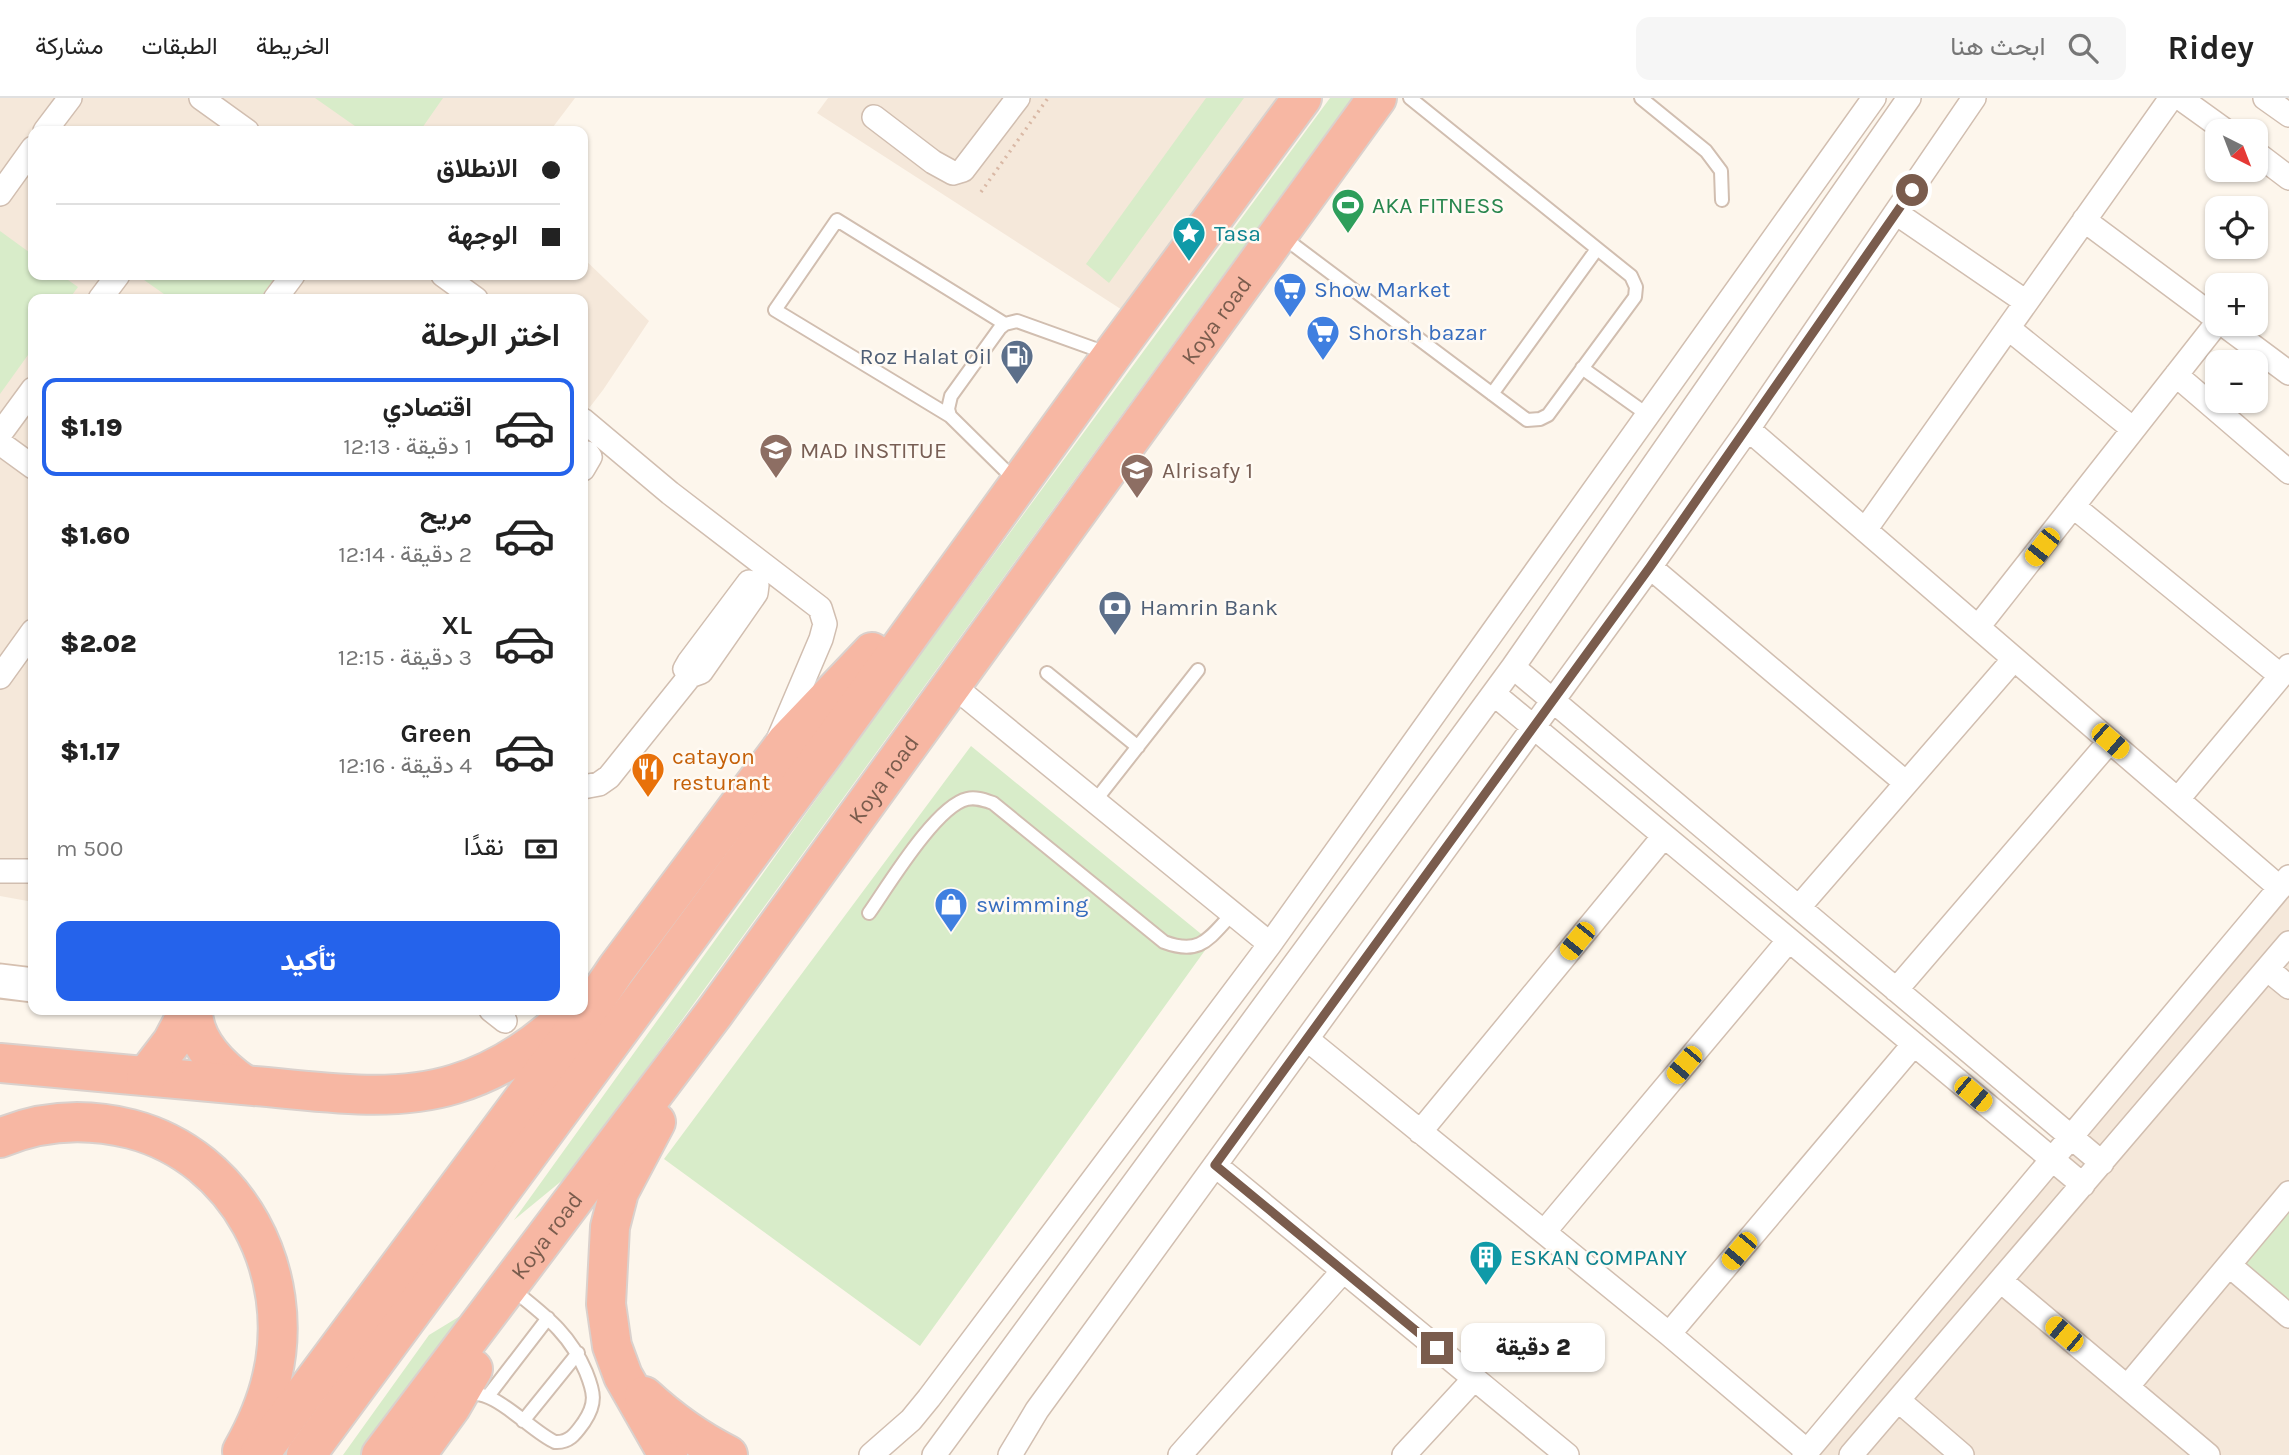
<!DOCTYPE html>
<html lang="ar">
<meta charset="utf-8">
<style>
:root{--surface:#fff;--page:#f6f6f6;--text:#222;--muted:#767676;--line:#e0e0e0;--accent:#2563eb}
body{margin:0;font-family:Karla,Vazirmatn,sans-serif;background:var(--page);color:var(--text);direction:rtl;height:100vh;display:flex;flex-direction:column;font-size:26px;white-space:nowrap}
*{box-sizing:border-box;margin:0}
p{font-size:23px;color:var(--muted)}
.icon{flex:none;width:38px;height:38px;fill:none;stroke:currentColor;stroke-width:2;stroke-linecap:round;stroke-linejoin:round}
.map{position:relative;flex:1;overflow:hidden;direction:ltr}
.drawer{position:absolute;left:28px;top:196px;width:560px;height:721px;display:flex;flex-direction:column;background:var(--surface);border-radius:14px;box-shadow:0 2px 5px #0004;direction:rtl}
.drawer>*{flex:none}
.hud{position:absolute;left:28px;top:28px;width:560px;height:154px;border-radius:14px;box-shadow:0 2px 5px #0004;direction:rtl;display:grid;align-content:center;height:154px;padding:0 28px;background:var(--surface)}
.needle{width:46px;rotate:138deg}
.buttons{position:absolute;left:2205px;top:21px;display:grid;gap:14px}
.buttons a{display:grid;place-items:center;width:63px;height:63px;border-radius:14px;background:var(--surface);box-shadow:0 2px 5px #0004;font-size:35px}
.end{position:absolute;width:32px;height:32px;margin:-16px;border:9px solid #7a5c4d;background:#fff;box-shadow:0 0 0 4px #fff}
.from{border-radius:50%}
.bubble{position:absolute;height:49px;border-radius:14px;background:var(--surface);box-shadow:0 2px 5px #0004;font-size:23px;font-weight:800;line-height:49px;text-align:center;direction:rtl}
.car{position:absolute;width:21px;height:42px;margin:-21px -10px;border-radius:9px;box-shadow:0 0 5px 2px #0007;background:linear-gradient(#f5c518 24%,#345 0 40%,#f5c518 0 76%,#345 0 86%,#f5c518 0)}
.hud b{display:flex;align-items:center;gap:24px;height:66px;font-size:26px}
.hud b+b{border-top:2px solid var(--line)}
.hud i{width:18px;height:18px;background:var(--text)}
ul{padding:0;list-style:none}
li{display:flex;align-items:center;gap:21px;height:98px;margin:0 14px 10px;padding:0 14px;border:4px solid transparent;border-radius:14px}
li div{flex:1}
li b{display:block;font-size:26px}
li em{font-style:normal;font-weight:800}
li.current{border-color:var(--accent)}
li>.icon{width:63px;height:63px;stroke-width:1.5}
h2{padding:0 28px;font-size:32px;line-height:84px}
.pay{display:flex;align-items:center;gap:18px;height:77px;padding:0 28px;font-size:26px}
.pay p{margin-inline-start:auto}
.action{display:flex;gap:14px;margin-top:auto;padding:14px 28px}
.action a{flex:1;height:80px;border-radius:14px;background:var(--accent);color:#fff;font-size:28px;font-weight:800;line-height:80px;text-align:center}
header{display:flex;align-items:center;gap:42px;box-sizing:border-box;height:98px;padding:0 35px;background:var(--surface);border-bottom:2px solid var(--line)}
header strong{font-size:33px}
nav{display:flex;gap:38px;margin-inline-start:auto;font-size:24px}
.search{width:490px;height:63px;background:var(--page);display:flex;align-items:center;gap:18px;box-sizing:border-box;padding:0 24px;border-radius:14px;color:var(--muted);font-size:26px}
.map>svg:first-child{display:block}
.residential{fill:#f5e8da}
.green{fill:#d8ecc9}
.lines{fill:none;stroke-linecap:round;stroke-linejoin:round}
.lane-casing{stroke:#d1beb0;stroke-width:16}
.street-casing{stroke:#d1beb0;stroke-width:26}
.secondary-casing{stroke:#d6c0b0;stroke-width:37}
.highway-casing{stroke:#dad1cd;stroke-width:42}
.path{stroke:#d9b8a5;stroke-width:3.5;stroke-dasharray:2 5;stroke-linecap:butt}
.lane{stroke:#fff;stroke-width:12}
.street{stroke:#fff;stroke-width:23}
.secondary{stroke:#fff;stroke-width:33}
.highway{stroke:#f7b7a3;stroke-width:38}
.route{stroke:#7a5c4d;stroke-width:9}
.labels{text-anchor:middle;stroke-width:5;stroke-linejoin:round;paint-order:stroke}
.leisure-label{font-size:23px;fill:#27864d;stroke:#fffaf3;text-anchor:start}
.culture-label{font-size:23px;fill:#0d838f;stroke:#fffaf3;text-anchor:start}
.shop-label{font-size:23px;fill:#366cbe;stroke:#fffaf3;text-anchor:start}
.street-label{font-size:23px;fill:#7a5c4d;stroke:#fffaf3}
.service-label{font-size:23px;fill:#4e5e75;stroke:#fffaf3;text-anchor:end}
.education-label{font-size:23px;fill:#785e54;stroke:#fffaf3;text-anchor:start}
.food-label{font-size:23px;fill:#c56008;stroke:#fffaf3;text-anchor:start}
</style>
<header>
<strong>Ridey</strong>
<div class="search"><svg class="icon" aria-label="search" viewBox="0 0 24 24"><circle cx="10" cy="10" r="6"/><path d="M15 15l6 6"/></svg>ابحث هنا</div>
<nav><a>الخريطة</a><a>الطبقات</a><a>مشاركة</a></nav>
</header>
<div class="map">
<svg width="2289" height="1357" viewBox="0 0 2289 1357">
<rect width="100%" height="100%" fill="#fdf6ec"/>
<!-- residential -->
<path class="residential" d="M 0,0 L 575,0 L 550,33 L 33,33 L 33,177 L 583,177 L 583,160 L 649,223 L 603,292 L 583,318 L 583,201 L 33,201 L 33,804 L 0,798 Z
M 828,0 L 1282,0 L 1130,217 L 817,15 Z
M 2289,771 L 2289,1357 L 1810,1357 Z"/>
<!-- green -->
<path class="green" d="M 315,0 L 443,0 L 420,33 L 362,33 Z
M 1206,0 L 1244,0 L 1109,185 L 1086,166 Z
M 1330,0 L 1352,0 L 570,1076 L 514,1122 L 914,565 Z
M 0,133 L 33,157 L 33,177 L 61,177 L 78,189 L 69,201 L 33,201 L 33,250 L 0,296 Z
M 137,177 L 277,177 L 259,201 L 171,201 Z
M 971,648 L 1211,844 L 920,1248 L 664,1061 Z
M 2289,1106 L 2289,1208 L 2240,1164 Z
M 470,1212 L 363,1357 L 343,1357 L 429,1237 Z"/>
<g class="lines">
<defs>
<path id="lane" d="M 1641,0 L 1706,53 L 1721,73 L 1722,102
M 1283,139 L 1527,322 L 1540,321 L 1548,317 L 1635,199 L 1636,189 L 1631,178 L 1410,0
M 1582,270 L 1648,317
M 1492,296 L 1597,151
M 950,318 L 775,212 L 837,122 L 1005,226
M 1017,384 L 950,318 L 948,311 L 951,298 L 1000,230 L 1005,226 L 1017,223 L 1109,256
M 1047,575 L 1138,649
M 1095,703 L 1198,572
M 869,815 C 888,788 936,708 967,701 C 976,699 984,702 993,705 L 1164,844 C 1201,858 1209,840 1233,815
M 466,1298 C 491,1286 531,1334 555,1344 C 570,1345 576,1335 584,1324 C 597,1305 594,1294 586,1274 C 569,1234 544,1217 512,1191
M 488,1298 L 548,1220
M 523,1323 L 578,1255"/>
<path id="street" d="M 201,0 L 247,33
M 2180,0 L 2226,33
M 2265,0 L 2289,17
M 874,19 L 933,64 L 953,75 L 963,72 L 1018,0
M 45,33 L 70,0
M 2256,55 L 2289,80
M 0,96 L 33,50
M 1896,115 L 2026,204
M 2084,122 L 2217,221
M 443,177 L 476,201
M 100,201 L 118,177
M 275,201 L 293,177
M 2223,226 L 2289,275
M 2008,230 L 2133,331
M 2176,277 L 2289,374
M 583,322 L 670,395 L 820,510 L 825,526 L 821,541 L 778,642
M 1748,331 L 2280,790
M 0,336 L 33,291
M 0,345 L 33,369
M 583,357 L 587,355 L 590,359 L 583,371
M 2073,408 L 2281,578
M 1865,432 L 2171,0
M 1650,469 L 1906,685
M 749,484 L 757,487 L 756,495 L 701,574 L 690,578 L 685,571 L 689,564 Z
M 1978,529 L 2217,225
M 1513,569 L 2102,1065
M 0,579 L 33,533
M 951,586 L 1270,846
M 1494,596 L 2083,1087
M 583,689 L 599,686 L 609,679 L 690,578
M 2178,701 L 2289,568
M 0,773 L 33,773
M 1799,809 L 2014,561
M 2267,871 L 2289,889
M 1896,892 L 2110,643
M 491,912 L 505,923
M 1308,942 L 1669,1236 L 1807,1353
M 1420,1034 L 1664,738
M 1215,1067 L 1567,1357
M 1544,1134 L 1789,842
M 2229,1167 L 2289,1218
M 2001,1183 L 2208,1357
M 1669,1236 L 1914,946
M 2127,1289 L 2289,1095
M 1898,1302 L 1962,1357
M 871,1357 L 911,1322 L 929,1300 L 1270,846 L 1874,0
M 934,1357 L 1513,569 L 1909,0
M 1010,1357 L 1037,1312 L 1650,469 L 1748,331 L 1974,0
M 1180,1357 L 1343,1173
M 1404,1357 L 1474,1281
M 1804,1357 L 2289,779
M 1851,1357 L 2289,845"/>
<path id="secondary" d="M 0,883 L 33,887"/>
<g id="highway">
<path d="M 193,912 C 193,944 221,971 245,987"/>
<path d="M 0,965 C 85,973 169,980 254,988 C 319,993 391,1006 455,986 C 498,973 534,949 567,918"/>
<path d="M 146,978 L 172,944 L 189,912"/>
<path d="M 656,1024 L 619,1094 L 610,1129 L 606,1206 L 612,1248 L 623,1278 L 668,1357"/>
<path d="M 0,1040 C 42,1022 87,1020 131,1031 C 238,1059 297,1174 272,1279 C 266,1306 255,1330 242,1353"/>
<path d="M 644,1298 C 670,1322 696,1341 728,1357"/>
<path d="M 259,1357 L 582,922 L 617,870 L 787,643 L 872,554"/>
<path d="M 306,1357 L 824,655 L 1112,257 L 1302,0"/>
<path id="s1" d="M 381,1357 L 715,914 L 1377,0"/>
<path d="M 416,1357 L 451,1309 L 473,1271"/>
</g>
</defs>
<!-- lane casing -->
<use href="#lane" class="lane-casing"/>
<!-- street casing -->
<use href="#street" class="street-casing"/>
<!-- secondary casing -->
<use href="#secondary" class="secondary-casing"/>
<!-- highway casing -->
<use href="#highway" class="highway-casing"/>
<!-- path -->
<path class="path" d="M 981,94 L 1048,0"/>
<!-- lane -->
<use href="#lane" class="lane"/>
<!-- street -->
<use href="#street" class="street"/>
<!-- secondary -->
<use href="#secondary" class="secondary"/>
<!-- highway -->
<use href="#highway" class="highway"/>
</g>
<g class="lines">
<!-- route -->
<path class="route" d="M 1437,1250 L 1215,1067 L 1650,469 L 1912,92"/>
</g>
<!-- icons -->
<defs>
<symbol id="stadium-pin" viewBox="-11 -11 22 30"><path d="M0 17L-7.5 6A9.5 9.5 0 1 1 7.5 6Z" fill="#2e9e5b" stroke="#fffaf3"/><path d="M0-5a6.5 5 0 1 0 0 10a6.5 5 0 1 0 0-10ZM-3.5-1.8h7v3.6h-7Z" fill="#fff"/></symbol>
<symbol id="sight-pin" viewBox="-11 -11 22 30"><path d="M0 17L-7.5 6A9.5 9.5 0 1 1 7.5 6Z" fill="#0f9aa8" stroke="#fffaf3"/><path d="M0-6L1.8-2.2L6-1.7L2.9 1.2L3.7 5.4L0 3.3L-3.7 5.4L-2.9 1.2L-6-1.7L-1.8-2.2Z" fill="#fff"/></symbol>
<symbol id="supermarket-pin" viewBox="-11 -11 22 30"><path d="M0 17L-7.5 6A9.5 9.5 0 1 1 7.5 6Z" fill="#3f7fe0" stroke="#fffaf3"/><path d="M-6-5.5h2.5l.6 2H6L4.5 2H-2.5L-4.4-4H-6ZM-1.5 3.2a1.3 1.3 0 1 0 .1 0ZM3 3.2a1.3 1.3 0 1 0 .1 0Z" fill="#fff"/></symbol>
<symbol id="fuel-pin" viewBox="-11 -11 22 30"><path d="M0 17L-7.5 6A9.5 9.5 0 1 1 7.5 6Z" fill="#5c6f8a" stroke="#fffaf3"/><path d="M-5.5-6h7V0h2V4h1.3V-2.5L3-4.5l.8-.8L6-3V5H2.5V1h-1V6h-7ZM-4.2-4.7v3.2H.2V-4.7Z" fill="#fff"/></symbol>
<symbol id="school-pin" viewBox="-11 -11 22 30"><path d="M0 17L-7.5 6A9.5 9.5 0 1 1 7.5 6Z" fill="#8d6e63" stroke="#fffaf3"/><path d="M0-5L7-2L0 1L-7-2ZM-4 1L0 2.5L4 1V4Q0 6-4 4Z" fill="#fff"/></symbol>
<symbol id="bank-pin" viewBox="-11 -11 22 30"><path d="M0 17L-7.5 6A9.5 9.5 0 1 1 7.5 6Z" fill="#5c6f8a" stroke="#fffaf3"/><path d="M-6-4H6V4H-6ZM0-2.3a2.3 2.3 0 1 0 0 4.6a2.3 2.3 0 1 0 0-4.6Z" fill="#fff"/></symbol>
<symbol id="restaurant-pin" viewBox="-11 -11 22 30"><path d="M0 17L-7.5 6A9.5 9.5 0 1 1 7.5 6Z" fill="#e8710a" stroke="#fffaf3"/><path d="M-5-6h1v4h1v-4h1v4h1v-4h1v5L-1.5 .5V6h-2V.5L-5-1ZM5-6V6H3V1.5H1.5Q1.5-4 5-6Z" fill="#fff"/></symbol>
<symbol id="shop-pin" viewBox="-11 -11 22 30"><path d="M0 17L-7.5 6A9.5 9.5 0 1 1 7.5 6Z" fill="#3f7fe0" stroke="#fffaf3"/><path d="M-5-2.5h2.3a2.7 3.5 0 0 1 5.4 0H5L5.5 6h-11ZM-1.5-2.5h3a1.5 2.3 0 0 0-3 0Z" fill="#fff"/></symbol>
<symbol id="building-pin" viewBox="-11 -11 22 30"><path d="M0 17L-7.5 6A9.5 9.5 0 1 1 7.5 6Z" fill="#0f9aa8" stroke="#fffaf3"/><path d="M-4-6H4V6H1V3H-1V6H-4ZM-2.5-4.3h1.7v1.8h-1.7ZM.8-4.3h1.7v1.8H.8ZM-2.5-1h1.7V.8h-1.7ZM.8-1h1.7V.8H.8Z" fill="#fff"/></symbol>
</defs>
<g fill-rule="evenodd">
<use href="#stadium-pin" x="1329" y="88" width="38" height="52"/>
<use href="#sight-pin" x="1170" y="116" width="38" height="52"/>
<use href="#supermarket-pin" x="1271" y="172" width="38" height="52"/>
<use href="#supermarket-pin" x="1304" y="215" width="38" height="52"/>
<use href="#fuel-pin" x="998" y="239" width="38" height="52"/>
<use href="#school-pin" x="757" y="333" width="38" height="52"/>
<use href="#school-pin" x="1118" y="353" width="38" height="52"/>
<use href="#bank-pin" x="1096" y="490" width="38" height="52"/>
<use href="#restaurant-pin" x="629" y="652" width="38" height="52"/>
<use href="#shop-pin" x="932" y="787" width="38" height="52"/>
<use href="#building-pin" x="1467" y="1140" width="38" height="52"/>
</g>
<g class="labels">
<!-- leisure labels -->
<g class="leisure-label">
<text x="1372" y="115">AKA FITNESS</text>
</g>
<!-- culture labels -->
<g class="culture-label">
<text x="1214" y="143">Tasa</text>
<text x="1510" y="1167">ESKAN COMPANY</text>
</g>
<!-- shop labels -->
<g class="shop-label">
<text x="1314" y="199">Show Market</text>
<text x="1348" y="242">Shorsh bazar</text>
<text x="976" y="814">swimming</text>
</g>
<!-- street labels -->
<g class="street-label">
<text dy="8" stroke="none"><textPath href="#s1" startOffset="1409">Koya road</textPath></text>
<text dy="8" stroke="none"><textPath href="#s1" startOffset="842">Koya road</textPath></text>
<text dy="8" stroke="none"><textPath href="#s1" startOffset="275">Koya road</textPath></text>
</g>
<!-- service labels -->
<g class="service-label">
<text x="992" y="266">Roz Halat Oil</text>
<text x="1140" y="517" text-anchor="start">Hamrin Bank</text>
</g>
<!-- education labels -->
<g class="education-label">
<text x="800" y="360">MAD INSTITUE</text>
<text x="1162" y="380">Alrisafy 1</text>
</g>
<!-- food labels -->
<g class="food-label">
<text x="672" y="666">catayon<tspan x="672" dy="26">resturant</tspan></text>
</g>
</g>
</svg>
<div class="buttons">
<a><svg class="needle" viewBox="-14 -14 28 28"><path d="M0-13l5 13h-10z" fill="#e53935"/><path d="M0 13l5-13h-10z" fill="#767676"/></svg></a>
<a><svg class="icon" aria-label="locate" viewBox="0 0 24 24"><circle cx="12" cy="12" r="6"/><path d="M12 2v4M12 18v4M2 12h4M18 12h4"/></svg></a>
<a>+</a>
<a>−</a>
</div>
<i class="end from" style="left:1912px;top:92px"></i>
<i class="end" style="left:1437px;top:1250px"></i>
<div class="bubble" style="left:1461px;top:1225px;width:144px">2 دقيقة</div>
<i class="car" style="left:2042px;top:449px;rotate:218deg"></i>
<i class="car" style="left:2110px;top:643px;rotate:131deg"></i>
<i class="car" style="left:1577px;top:843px;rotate:219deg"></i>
<i class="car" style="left:1684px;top:967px;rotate:220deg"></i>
<i class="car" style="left:1973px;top:996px;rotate:130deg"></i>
<i class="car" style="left:1739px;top:1153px;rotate:220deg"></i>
<i class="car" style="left:2064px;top:1236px;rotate:310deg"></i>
<div class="hud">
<b><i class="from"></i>الانطلاق</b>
<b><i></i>الوجهة</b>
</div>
<section class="drawer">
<h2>اختر الرحلة</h2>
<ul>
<li class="current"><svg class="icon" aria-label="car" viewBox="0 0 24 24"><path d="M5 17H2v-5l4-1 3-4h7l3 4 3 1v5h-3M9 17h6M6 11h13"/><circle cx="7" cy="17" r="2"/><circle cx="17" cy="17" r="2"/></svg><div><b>اقتصادي</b><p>1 دقيقة · 12:13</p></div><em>$1.19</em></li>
<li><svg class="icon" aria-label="car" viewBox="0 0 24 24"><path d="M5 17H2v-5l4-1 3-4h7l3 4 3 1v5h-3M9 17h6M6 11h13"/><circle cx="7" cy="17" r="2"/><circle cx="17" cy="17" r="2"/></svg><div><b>مريح</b><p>2 دقيقة · 12:14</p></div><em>$1.60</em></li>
<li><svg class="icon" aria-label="car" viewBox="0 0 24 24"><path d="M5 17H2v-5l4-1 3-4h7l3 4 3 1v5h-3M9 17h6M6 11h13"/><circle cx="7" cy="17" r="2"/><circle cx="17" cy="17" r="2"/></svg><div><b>XL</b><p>3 دقيقة · 12:15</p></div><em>$2.02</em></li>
<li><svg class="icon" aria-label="car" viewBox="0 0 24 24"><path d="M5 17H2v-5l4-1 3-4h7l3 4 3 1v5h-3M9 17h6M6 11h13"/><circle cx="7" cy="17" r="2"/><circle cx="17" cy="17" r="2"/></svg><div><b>Green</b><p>4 دقيقة · 12:16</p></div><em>$1.17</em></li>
</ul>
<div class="pay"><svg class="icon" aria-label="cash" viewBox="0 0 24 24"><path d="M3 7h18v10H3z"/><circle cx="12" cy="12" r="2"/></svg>نقدًا<p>500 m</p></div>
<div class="action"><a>تأكيد</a></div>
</section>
</div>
